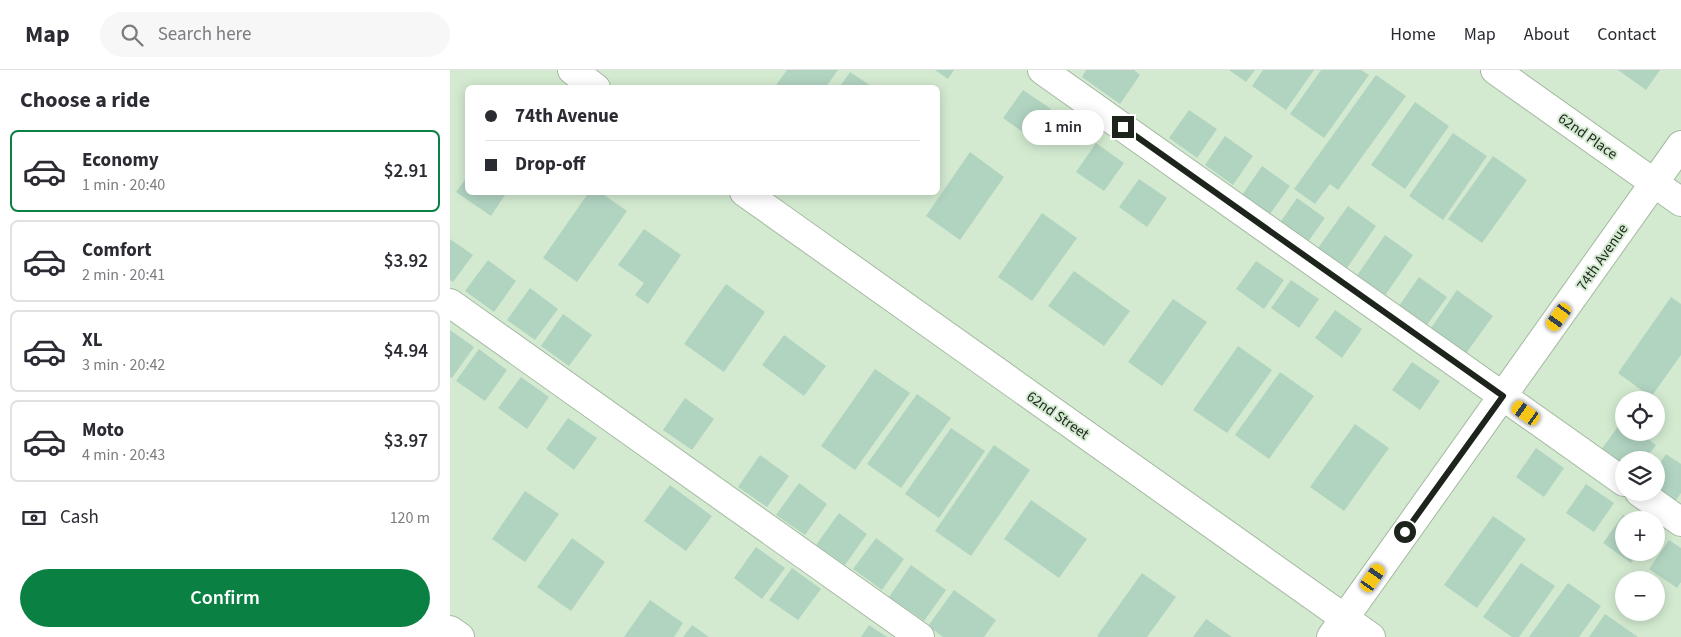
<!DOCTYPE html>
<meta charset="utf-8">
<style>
:root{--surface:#fff;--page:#f7f7f7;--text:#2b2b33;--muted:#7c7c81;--line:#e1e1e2;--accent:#0b8043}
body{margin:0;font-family:"Source Sans 3",sans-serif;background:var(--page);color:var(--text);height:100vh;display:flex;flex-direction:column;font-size:19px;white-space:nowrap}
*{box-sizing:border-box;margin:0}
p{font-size:16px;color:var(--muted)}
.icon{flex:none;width:28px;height:28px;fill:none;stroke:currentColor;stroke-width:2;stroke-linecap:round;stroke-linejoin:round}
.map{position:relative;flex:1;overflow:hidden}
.panel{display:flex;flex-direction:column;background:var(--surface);width:450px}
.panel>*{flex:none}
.top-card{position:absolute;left:15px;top:15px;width:475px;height:110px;border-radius:8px;box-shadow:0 2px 12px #0003;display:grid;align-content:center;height:110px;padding:0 20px;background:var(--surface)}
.tools{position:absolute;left:1165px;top:321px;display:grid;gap:10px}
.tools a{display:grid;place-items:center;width:50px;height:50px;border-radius:50%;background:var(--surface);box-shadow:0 2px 12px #0003;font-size:25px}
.end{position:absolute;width:22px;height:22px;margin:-11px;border:6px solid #1c241b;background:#fff;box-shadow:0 0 0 2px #fff}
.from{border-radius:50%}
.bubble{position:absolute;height:35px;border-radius:18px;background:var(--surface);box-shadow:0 2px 12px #0003;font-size:16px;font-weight:600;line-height:35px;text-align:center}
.car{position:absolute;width:15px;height:30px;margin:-15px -8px;border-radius:6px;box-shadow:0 0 4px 1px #0007;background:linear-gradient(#f5c518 24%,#345 0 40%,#f5c518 0 76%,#345 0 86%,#f5c518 0)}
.top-card b{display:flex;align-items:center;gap:18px;height:48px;font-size:19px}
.top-card b+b{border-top:1px solid var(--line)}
.top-card i{width:12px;height:12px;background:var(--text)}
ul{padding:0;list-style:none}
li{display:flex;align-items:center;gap:15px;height:82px;margin:0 10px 8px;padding:0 10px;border:2px solid var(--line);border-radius:8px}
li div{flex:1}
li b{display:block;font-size:19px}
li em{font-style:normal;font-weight:600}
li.selected{border-color:var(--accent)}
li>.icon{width:45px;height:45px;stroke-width:1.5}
h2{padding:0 20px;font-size:22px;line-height:60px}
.pay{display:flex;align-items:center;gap:12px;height:55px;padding:0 20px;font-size:19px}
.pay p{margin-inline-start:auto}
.action{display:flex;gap:10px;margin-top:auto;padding:10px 20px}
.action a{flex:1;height:58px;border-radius:30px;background:var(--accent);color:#fff;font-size:20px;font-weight:600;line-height:58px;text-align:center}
header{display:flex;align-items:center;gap:30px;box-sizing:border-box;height:70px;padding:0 25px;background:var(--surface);border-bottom:1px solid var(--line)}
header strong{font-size:24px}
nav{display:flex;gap:28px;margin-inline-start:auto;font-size:18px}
.search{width:350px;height:45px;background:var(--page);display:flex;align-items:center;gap:12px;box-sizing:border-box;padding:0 18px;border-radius:28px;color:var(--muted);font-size:19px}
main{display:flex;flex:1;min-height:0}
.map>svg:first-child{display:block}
.building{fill:#b1d4c1}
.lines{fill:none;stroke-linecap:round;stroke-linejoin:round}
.minor-casing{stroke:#a4baa1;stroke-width:30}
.minor{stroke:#fff;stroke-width:28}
.route{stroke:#1c241b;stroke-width:6}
.labels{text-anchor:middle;stroke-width:4;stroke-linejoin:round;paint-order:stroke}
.street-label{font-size:15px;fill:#1c241b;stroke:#d3ead0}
</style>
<header>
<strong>Map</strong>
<div class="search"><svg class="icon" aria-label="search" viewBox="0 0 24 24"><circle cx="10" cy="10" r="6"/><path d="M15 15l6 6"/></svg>Search here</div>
<nav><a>Home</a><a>Map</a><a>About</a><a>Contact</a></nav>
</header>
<main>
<section class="panel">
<h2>Choose a ride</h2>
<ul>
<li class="selected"><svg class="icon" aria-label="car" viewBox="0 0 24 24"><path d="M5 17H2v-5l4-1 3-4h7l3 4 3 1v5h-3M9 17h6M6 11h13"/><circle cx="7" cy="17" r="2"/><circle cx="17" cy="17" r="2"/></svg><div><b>Economy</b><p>1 min · 20:40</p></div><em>$2.91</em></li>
<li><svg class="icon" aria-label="car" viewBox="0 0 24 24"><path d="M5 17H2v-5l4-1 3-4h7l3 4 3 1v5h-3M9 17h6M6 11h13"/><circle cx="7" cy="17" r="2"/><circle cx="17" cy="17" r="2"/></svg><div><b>Comfort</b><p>2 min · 20:41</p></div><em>$3.92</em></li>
<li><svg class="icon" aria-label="car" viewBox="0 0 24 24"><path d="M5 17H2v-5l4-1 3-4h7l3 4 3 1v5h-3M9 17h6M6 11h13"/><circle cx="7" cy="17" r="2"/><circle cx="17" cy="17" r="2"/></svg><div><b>XL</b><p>3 min · 20:42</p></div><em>$4.94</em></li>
<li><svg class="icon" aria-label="car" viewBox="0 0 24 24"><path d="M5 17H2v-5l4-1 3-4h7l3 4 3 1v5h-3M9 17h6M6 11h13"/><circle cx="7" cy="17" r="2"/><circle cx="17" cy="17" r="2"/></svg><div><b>Moto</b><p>4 min · 20:43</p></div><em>$3.97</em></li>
</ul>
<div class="pay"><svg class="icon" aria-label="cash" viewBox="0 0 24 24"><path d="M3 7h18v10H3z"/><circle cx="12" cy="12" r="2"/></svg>Cash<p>120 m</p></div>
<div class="action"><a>Confirm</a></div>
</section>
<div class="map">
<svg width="1231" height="567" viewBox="0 0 1231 567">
<rect width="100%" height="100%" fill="#d3ead0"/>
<!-- building -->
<path class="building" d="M 337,0 L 388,0 L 375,18 L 324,18 Z
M 485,0 L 504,0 L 498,9 Z
M 636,0 L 684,0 L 690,5 L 670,34 L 632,7 Z
M 779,0 L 805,0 L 796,12 Z
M 813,0 L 864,0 L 836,40 L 802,16 Z
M 871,0 L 911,0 L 919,5 L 874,68 L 840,44 Z
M 1168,0 L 1210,0 L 1196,20 Z
M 400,2 L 424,18 L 389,18 Z
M 926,5 L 956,26 L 888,120 L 880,114 L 865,134 L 844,119 Z
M 573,20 L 601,39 L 581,68 L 553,48 Z
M 965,32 L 999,56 L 955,119 L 921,95 Z
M 739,40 L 767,59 L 747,88 L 719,68 Z
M 1003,63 L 1037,86 L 993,150 L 959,126 Z
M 775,66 L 803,86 L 783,115 L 755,95 Z
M 646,73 L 674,93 L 654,121 L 626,102 Z
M 520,82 L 554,107 L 510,170 L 476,146 Z
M 1043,86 L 1077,110 L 1032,173 L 998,149 Z
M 812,96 L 840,116 L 820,144 L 792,125 Z
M 18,106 L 18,122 L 57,122 L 41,146 L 6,122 Z
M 689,109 L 717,128 L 697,157 L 669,137 Z
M 139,122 L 150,122 L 177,141 L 127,212 L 93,188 Z
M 847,128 L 875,148 L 855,176 L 827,157 Z
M 898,136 L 926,156 L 897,198 L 868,178 Z
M 592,143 L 627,168 L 582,231 L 548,207 Z
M 194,159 L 231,185 L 198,234 L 185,225 L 194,213 L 168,195 Z
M 935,165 L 963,185 L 934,227 L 906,207 Z
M 0,169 L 23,185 L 3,212 L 0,210 Z
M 38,190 L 66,211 L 44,242 L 15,221 Z
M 806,191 L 834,210 L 814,239 L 786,219 Z
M 624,201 L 680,241 L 654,276 L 598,236 Z
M 969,207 L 997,227 L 977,255 L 949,236 Z
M 841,210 L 869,229 L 849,258 L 821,238 Z
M 276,214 L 315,242 L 274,302 L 234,274 Z
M 80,218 L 108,239 L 85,270 L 57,250 Z
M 1007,220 L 1043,246 L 1012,289 L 977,264 Z
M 1221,227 L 1231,234 L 1231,285 L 1201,327 L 1168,303 Z
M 723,229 L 757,252 L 712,316 L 678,292 Z
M 885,240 L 912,259 L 892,288 L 865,268 Z
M 113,244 L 142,265 L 119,296 L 91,276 Z
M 0,260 L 24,277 L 2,308 L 0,307 Z
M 334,265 L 376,296 L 354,326 L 312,295 Z
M 788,276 L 822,300 L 777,363 L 743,340 Z
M 29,279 L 57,300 L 35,331 L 6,311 Z
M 962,292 L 990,311 L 970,340 L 942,320 Z
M 425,299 L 460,323 L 405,400 L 371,376 Z
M 830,302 L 864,326 L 819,389 L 785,365 Z
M 71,307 L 99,327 L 77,359 L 48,338 Z
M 467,324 L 501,348 L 451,418 L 417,394 Z
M 235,328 L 264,349 L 242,380 L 213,360 Z
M 118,348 L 147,368 L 124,400 L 96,379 Z
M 1172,351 L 1174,362 L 1188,362 L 1206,375 L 1195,390 L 1174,390 L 1174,396 L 1151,380 Z
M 905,354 L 939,378 L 894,441 L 860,417 Z
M 501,358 L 535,381 L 489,448 L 455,424 Z
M 544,375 L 580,400 L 521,486 L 485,461 Z
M 1086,378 L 1114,398 L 1094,427 L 1066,407 Z
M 1216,384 L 1231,394 L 1231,423 L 1224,433 L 1206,420 L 1206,399 Z
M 310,385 L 339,406 L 317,437 L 288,417 Z
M 349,413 L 377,434 L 355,465 L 326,445 Z
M 1136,414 L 1164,433 L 1144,462 L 1116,443 Z
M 220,415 L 262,446 L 236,481 L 194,451 Z
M 75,421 L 109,444 L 75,492 L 42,469 Z
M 581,430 L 637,469 L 609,508 L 554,469 Z
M 389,443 L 417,464 L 395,495 L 366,475 Z
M 1173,445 L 1181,450 L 1174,450 L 1174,482 L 1188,482 L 1181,493 L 1153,473 Z
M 1043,446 L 1076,469 L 1027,538 L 994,515 Z
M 122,468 L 155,492 L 121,541 L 87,517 Z
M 426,468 L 454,489 L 432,520 L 403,499 Z
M 1219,470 L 1231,478 L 1231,512 L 1227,518 L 1199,499 Z
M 306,477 L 335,498 L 312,529 L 284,508 Z
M 1071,493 L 1105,516 L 1069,567 L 1062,567 L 1033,547 Z
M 461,495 L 496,520 L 474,551 L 439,527 Z
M 342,498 L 371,519 L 348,550 L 319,530 Z
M 692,503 L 726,527 L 697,567 L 649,567 L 647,566 Z
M 1118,513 L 1151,536 L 1129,567 L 1079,567 Z
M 504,520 L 546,550 L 534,567 L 493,567 L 478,556 Z
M 200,530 L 233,553 L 224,567 L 174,567 Z
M 1155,544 L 1188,567 L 1139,567 Z
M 756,549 L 782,567 L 743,567 Z
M 242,555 L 259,567 L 233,567 Z
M 419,555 L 437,567 L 411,567 Z"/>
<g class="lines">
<defs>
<path id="minor" d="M 122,0 L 146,18
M 592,0 L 1174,412
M 1045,0 L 1231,132
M 294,122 L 921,567
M 0,233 L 470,567
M 1189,422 L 1231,452
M 0,560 L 10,567
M 881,567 L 1231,75"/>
</defs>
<!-- minor casing -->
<use href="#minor" class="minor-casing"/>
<!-- minor -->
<use href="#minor" class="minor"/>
</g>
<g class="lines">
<!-- route -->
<path class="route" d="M 673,57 L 1053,326 L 955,462"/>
</g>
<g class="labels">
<!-- street labels -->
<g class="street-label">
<text transform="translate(1138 66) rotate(35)" y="5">62nd Place</text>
<text transform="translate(1152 187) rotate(-55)" y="5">74th Avenue</text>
<text transform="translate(608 345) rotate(35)" y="5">62nd Street</text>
</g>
</g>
</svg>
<div class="tools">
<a><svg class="icon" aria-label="locate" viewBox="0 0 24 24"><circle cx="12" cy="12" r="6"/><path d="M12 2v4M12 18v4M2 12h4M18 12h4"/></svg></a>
<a><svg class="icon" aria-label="layers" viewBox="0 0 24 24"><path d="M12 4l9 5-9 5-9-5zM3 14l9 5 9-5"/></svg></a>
<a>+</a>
<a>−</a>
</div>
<i class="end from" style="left:955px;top:462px"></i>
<i class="end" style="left:673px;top:57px"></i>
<div class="bubble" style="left:572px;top:40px;width:82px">1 min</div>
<i class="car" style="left:1109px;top:247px;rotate:216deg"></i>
<i class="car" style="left:1076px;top:343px;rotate:305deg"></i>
<i class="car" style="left:923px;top:508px;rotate:35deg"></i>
<div class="top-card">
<b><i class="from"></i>74th Avenue</b>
<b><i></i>Drop-off</b>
</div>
</div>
</main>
